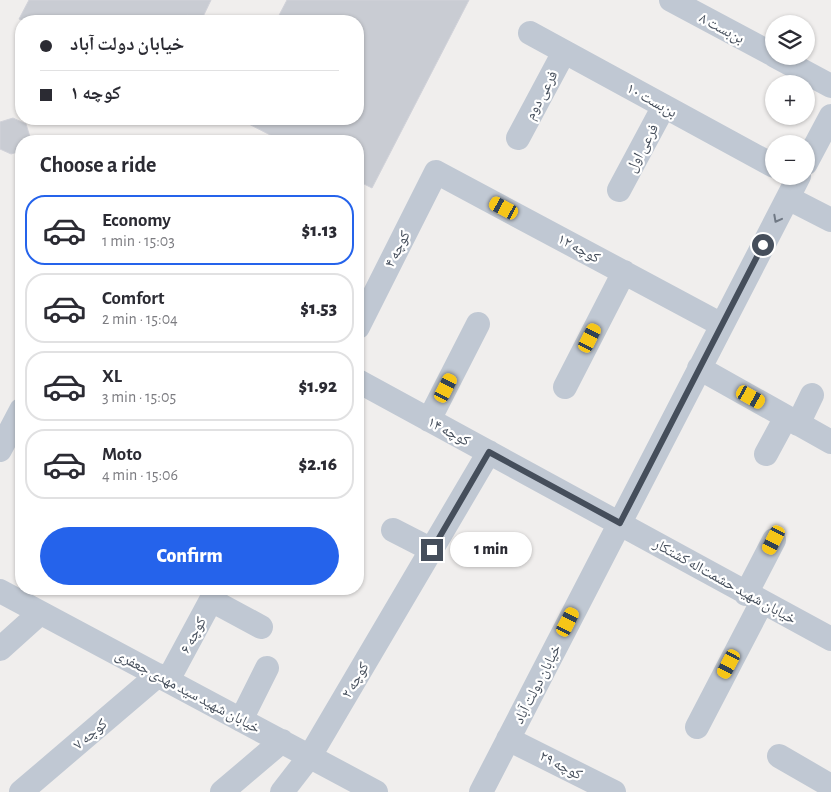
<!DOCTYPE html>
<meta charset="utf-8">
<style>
:root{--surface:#fff;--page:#f7f7f7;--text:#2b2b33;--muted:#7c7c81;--line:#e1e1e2;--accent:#2563eb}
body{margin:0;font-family:"Alegreya Sans","Noto Naskh Arabic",sans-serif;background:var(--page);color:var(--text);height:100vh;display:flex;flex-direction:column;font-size:19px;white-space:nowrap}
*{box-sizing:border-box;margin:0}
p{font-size:16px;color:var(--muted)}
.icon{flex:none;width:28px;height:28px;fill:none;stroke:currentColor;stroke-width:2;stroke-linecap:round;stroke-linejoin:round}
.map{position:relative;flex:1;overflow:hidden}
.details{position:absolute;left:15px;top:135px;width:349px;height:460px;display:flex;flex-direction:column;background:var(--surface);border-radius:20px;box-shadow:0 1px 4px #0004}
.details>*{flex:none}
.hud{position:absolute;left:15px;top:15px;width:349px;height:110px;border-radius:20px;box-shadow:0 1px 4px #0004;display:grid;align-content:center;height:110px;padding:0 25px;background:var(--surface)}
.tools{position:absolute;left:765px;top:15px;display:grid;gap:10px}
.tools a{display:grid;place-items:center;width:50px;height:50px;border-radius:50%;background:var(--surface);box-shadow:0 1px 4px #0004;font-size:25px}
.end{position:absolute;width:22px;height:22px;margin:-11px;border:6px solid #454e5b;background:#fff;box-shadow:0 0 0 2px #fff}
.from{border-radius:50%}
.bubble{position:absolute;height:35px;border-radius:18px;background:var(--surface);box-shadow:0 1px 4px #0004;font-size:16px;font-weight:800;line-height:35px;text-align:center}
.car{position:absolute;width:15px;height:30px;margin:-15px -8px;border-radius:6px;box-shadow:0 0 4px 1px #0007;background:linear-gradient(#f5c518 24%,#345 0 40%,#f5c518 0 76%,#345 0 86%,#f5c518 0)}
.hud b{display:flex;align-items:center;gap:18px;height:48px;font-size:19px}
.hud b+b{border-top:1px solid var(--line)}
.hud i{width:12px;height:12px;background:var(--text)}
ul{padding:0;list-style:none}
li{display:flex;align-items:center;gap:15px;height:70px;margin:0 10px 8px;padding:0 15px;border:2px solid var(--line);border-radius:20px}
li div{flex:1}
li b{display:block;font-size:19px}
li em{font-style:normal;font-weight:800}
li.selected{border-color:var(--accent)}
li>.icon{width:45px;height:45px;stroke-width:1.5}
h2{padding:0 25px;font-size:22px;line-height:60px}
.primary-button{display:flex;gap:10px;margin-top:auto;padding:10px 25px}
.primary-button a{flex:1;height:58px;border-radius:30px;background:var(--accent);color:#fff;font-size:20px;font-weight:800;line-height:58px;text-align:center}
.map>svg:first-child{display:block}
.building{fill:#c9ccd3;stroke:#d1d2d9}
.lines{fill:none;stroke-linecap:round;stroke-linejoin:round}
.minor{stroke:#c0c8d3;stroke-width:24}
.oneway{stroke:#707985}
.route{stroke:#454e5b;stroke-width:6}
.labels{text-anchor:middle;stroke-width:4.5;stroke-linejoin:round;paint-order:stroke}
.street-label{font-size:15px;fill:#454e5b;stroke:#fff}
</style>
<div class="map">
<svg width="831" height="792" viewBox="0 0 831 792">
<rect width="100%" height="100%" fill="#f0eeed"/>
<!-- building -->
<path class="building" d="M 29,0 L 211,0 L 201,21 L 187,15 L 184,21 L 24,21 L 19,19 Z
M 287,0 L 469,0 L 372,188 L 358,181 L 358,141 L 282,141 L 239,119 L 358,119 L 358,21 L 276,21 Z
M 13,118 L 26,124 L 30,137 L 29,141 L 21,141 L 21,151 L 11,154 L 0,149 L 0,122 Z"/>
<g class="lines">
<!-- minor -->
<path class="minor" d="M 671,0 L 774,55
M 530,33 L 774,166
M 775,56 L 831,86
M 518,138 L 564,52
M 806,163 L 831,116
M 619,190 L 664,106
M 788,198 L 831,220
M 358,327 L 436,172 L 722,325
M 699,368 L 831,442
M 358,381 L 831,639
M 565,387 L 624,272
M 429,420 L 478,324
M 798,424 L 812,395
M 0,450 L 21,410
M 766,454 L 786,417
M 393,530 L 432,550
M 0,591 L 376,792
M 746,594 L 774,540
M 211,600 L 261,627
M 0,649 L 40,613
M 168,680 L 217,589
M 241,720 L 267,668
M 697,727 L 762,602
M 508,739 L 614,792
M 779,756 L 831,786
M 21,792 L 158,675
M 222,792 L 282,741
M 282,792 L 310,756 L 489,452
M 481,792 L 799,176"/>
</g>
<!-- one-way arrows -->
<defs><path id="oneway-chevron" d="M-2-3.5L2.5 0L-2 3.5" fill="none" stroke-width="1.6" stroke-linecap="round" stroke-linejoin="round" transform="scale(1.25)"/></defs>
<use class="oneway" href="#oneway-chevron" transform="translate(777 219) rotate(118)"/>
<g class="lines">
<!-- route -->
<path class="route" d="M 432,550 L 489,452 L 620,523 L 763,245"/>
</g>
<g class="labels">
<!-- street labels -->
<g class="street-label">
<text transform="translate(722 28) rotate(28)" y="5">بن‌بست ۸</text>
<text transform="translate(541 95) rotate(-62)" y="5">فرعی دوم</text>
<text transform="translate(652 100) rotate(29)" y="5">بن‌بست ۱۰</text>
<text transform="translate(642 148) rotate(-62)" y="5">فرعی اول</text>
<text transform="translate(579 248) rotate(28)" y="5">کوچه ۱۲</text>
<text transform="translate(397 249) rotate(-63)" y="5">کوچه ۴</text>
<text transform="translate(449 431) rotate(28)" y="5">کوچه ۱۴</text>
<text transform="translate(725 581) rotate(29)" y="5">خیابان شهید حشمت‌اله کشتکار</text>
<text transform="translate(193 635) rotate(-62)" y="5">کوچه ۶</text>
<text transform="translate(355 680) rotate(-59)" y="5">کوچه ۲</text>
<text transform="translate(537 684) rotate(-63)" y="5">خیابان دولت آباد</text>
<text transform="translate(188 691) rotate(28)" y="5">خیابان شهید سید مهدی جعفری</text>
<text transform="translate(90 734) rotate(-40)" y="5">کوچه ۷</text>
<text transform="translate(561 765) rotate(27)" y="5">کوچه ۲۹</text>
</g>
</g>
</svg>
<div class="tools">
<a><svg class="icon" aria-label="layers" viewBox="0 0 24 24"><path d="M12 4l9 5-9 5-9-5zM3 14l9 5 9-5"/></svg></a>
<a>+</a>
<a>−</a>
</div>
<i class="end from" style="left:763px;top:245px"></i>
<i class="end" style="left:432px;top:550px"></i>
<div class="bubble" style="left:450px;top:532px;width:82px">1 min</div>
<i class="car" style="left:504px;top:208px;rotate:298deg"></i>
<i class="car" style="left:590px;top:338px;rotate:27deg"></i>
<i class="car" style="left:446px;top:388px;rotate:27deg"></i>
<i class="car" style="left:751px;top:397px;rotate:119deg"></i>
<i class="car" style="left:774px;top:540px;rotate:207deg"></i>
<i class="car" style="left:568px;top:622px;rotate:27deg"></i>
<i class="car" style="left:729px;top:664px;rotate:208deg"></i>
<div class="hud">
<b><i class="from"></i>خیابان دولت آباد</b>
<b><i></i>کوچه ۱</b>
</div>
<section class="details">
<h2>Choose a ride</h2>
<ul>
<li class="selected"><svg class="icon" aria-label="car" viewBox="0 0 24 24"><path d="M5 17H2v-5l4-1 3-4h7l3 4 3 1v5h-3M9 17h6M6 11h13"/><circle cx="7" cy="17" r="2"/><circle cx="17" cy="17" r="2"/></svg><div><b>Economy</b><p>1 min · 15:03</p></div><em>$1.13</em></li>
<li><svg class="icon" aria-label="car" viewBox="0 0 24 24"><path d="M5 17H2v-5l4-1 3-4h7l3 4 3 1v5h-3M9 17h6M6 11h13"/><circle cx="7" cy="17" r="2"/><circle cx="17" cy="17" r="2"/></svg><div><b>Comfort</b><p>2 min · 15:04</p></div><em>$1.53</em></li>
<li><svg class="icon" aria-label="car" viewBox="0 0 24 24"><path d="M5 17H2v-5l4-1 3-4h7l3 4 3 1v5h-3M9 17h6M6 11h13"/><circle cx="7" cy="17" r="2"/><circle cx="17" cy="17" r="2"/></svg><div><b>XL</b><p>3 min · 15:05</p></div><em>$1.92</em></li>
<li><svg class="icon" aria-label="car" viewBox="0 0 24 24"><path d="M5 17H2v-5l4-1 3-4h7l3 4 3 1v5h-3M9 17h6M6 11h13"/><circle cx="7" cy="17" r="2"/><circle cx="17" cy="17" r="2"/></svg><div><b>Moto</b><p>4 min · 15:06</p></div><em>$2.16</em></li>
</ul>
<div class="primary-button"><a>Confirm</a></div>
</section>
</div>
